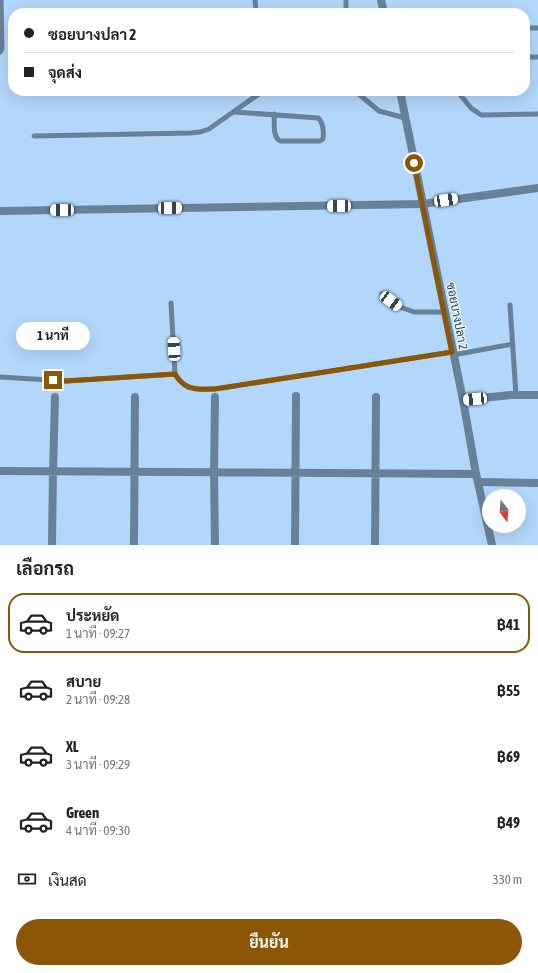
<!DOCTYPE html>
<html lang="th">
<meta charset="utf-8">
<style>
:root{--surface:#fff;--page:#f6f6f6;--text:#222;--muted:#767676;--line:#e0e0e0;--accent:#8b5605}
body{margin:0;font-family:"Asap Condensed",Sarabun,sans-serif;background:var(--page);color:var(--text);height:100vh;display:flex;flex-direction:column;font-size:15px;white-space:nowrap}
*{box-sizing:border-box;margin:0}
p{font-size:13px;color:var(--muted)}
.icon{flex:none;width:22px;height:22px;fill:none;stroke:currentColor;stroke-width:2;stroke-linecap:round;stroke-linejoin:round}
.map{position:relative;height:545px;overflow:hidden}
.side{display:flex;flex-direction:column;background:var(--surface);flex:1}
.side>*{flex:none}
.banner{position:absolute;left:8px;top:8px;width:522px;height:88px;border-radius:16px;box-shadow:0 4px 16px #0002;display:grid;align-content:center;height:88px;padding:0 16px;background:var(--surface)}
.needle{width:26px;rotate:164deg}
.buttons{position:absolute;left:482px;top:489px;display:grid;gap:8px}
.buttons a{display:grid;place-items:center;width:44px;height:44px;border-radius:50%;background:var(--surface);box-shadow:0 4px 16px #0002;font-size:20px}
.end{position:absolute;width:18px;height:18px;margin:-9px;border:5px solid #8b5605;background:#fff;box-shadow:0 0 0 2px #fff}
.from{border-radius:50%}
.bubble{position:absolute;height:28px;border-radius:14px;background:var(--surface);box-shadow:0 4px 16px #0002;font-size:13px;font-weight:700;line-height:28px;text-align:center}
.car{position:absolute;width:12px;height:24px;margin:-12px -6px;border-radius:5px;box-shadow:0 0 3px 1px #0007;background:linear-gradient(#fff 24%,#345 0 40%,#fff 0 76%,#345 0 86%,#fff 0)}
.banner b{display:flex;align-items:center;gap:14px;height:38px;font-size:15px}
.banner b+b{border-top:1px solid var(--line)}
.banner i{width:10px;height:10px;background:var(--text)}
ul{padding:0;list-style:none}
li{display:flex;align-items:center;gap:12px;height:60px;margin:0 8px 6px;padding:0 8px;border:2px solid transparent;border-radius:16px}
li div{flex:1}
li b{display:block;font-size:15px}
li em{font-style:normal;font-weight:700}
li.on{border-color:var(--accent)}
li>.icon{width:36px;height:36px;stroke-width:1.5}
h2{padding:0 16px;font-size:18px;line-height:48px}
.pay{display:flex;align-items:center;gap:10px;height:44px;padding:0 16px;font-size:15px}
.pay p{margin-inline-start:auto}
.cta{display:flex;gap:8px;margin-top:auto;padding:8px 16px}
.cta a{flex:1;height:46px;border-radius:24px;background:var(--accent);color:#fff;font-size:16px;font-weight:700;line-height:46px;text-align:center}
.map>svg:first-child{display:block}
.lines{fill:none;stroke-linecap:round;stroke-linejoin:round}
.service{stroke:#68819a;stroke-width:5}
.minor{stroke:#68819a;stroke-width:8}
.tertiary{stroke:#68819a;stroke-width:8}
.route{stroke:#8b5605;stroke-width:5}
.labels{text-anchor:middle;stroke-width:3;stroke-linejoin:round;paint-order:stroke}
.street-label{font-size:12px;fill:#1f3951;stroke:#edf4fa}
</style>
<div class="map">
<svg width="538" height="545" viewBox="0 0 538 545">
<rect width="100%" height="100%" fill="#b2d7fa"/>
<g class="lines">
<!-- service -->
<path class="service" d="M 255,0 L 256,10
M 346,13 L 346,0
M 525,28 L 538,28
M 0,52 L 2,49 L 1,0
M 525,57 L 538,57
M 355,91 L 379,111 L 405,118
M 457,91 L 471,108 L 481,115 L 538,114
M 235,112 L 318,118 C 323,122 324,132 323,139 L 320,141 L 280,141 C 272,136 275,123 274,114
M 34,136 L 190,133 L 200,132 L 209,129 L 263,91
M 382,294 L 400,307 L 414,312 L 444,312
M 171,303 L 175,374 C 178,379 182,384 188,387 C 203,393 231,387 247,384 L 452,352
M 510,305 L 516,395
M 453,355 L 513,344
M 0,377 L 66,381 L 175,374"/>
<!-- minor -->
<path class="minor" d="M 0,211 L 423,204 L 458,199 L 538,188
M 215,397 L 214,473 L 215,545
M 463,400 L 511,395 L 538,395
M 0,471 L 476,474
M 479,482 L 538,483
M 52,545 L 53,472 L 55,397
M 134,545 L 135,397
M 295,545 L 296,396
M 375,545 L 376,397"/>
<!-- tertiary -->
<path class="tertiary" d="M 381,0 L 384,13
M 400,91 L 463,400 L 476,474 L 492,545"/>
</g>
<g class="lines">
<!-- route -->
<path class="route" d="M 53,380 L 66,381 L 175,374 C 185,391 197,389 214,389 L 325,372 L 452,352 L 414,163"/>
</g>
<g class="labels">
<!-- street labels -->
<g class="street-label">
<text transform="translate(457 316) rotate(79)" y="4">ซอยบางปลา 2</text>
</g>
</g>
</svg>
<div class="buttons">
<a><svg class="needle" viewBox="-14 -14 28 28"><path d="M0-13l5 13h-10z" fill="#e53935"/><path d="M0 13l5-13h-10z" fill="#767676"/></svg></a>
</div>
<i class="end from" style="left:414px;top:163px"></i>
<i class="end" style="left:53px;top:380px"></i>
<div class="bubble" style="left:16px;top:322px;width:74px">1 นาที</div>
<i class="car" style="left:446px;top:200px;rotate:81deg"></i>
<i class="car" style="left:339px;top:206px;rotate:269deg"></i>
<i class="car" style="left:170px;top:208px;rotate:89deg"></i>
<i class="car" style="left:62px;top:210px;rotate:269deg"></i>
<i class="car" style="left:391px;top:301px;rotate:126deg"></i>
<i class="car" style="left:174px;top:349px;rotate:357deg"></i>
<i class="car" style="left:475px;top:399px;rotate:265deg"></i>
<div class="banner">
<b><i class="from"></i>ซอยบางปลา 2</b>
<b><i></i>จุดส่ง</b>
</div>
</div>
<section class="side">
<h2>เลือกรถ</h2>
<ul>
<li class="on"><svg class="icon" aria-label="car" viewBox="0 0 24 24"><path d="M5 17H2v-5l4-1 3-4h7l3 4 3 1v5h-3M9 17h6M6 11h13"/><circle cx="7" cy="17" r="2"/><circle cx="17" cy="17" r="2"/></svg><div><b>ประหยัด</b><p>1 นาที · 09:27</p></div><em>฿41</em></li>
<li><svg class="icon" aria-label="car" viewBox="0 0 24 24"><path d="M5 17H2v-5l4-1 3-4h7l3 4 3 1v5h-3M9 17h6M6 11h13"/><circle cx="7" cy="17" r="2"/><circle cx="17" cy="17" r="2"/></svg><div><b>สบาย</b><p>2 นาที · 09:28</p></div><em>฿55</em></li>
<li><svg class="icon" aria-label="car" viewBox="0 0 24 24"><path d="M5 17H2v-5l4-1 3-4h7l3 4 3 1v5h-3M9 17h6M6 11h13"/><circle cx="7" cy="17" r="2"/><circle cx="17" cy="17" r="2"/></svg><div><b>XL</b><p>3 นาที · 09:29</p></div><em>฿69</em></li>
<li><svg class="icon" aria-label="car" viewBox="0 0 24 24"><path d="M5 17H2v-5l4-1 3-4h7l3 4 3 1v5h-3M9 17h6M6 11h13"/><circle cx="7" cy="17" r="2"/><circle cx="17" cy="17" r="2"/></svg><div><b>Green</b><p>4 นาที · 09:30</p></div><em>฿49</em></li>
</ul>
<div class="pay"><svg class="icon" aria-label="cash" viewBox="0 0 24 24"><path d="M3 7h18v10H3z"/><circle cx="12" cy="12" r="2"/></svg>เงินสด<p>330 m</p></div>
<div class="cta"><a>ยืนยัน</a></div>
</section>
